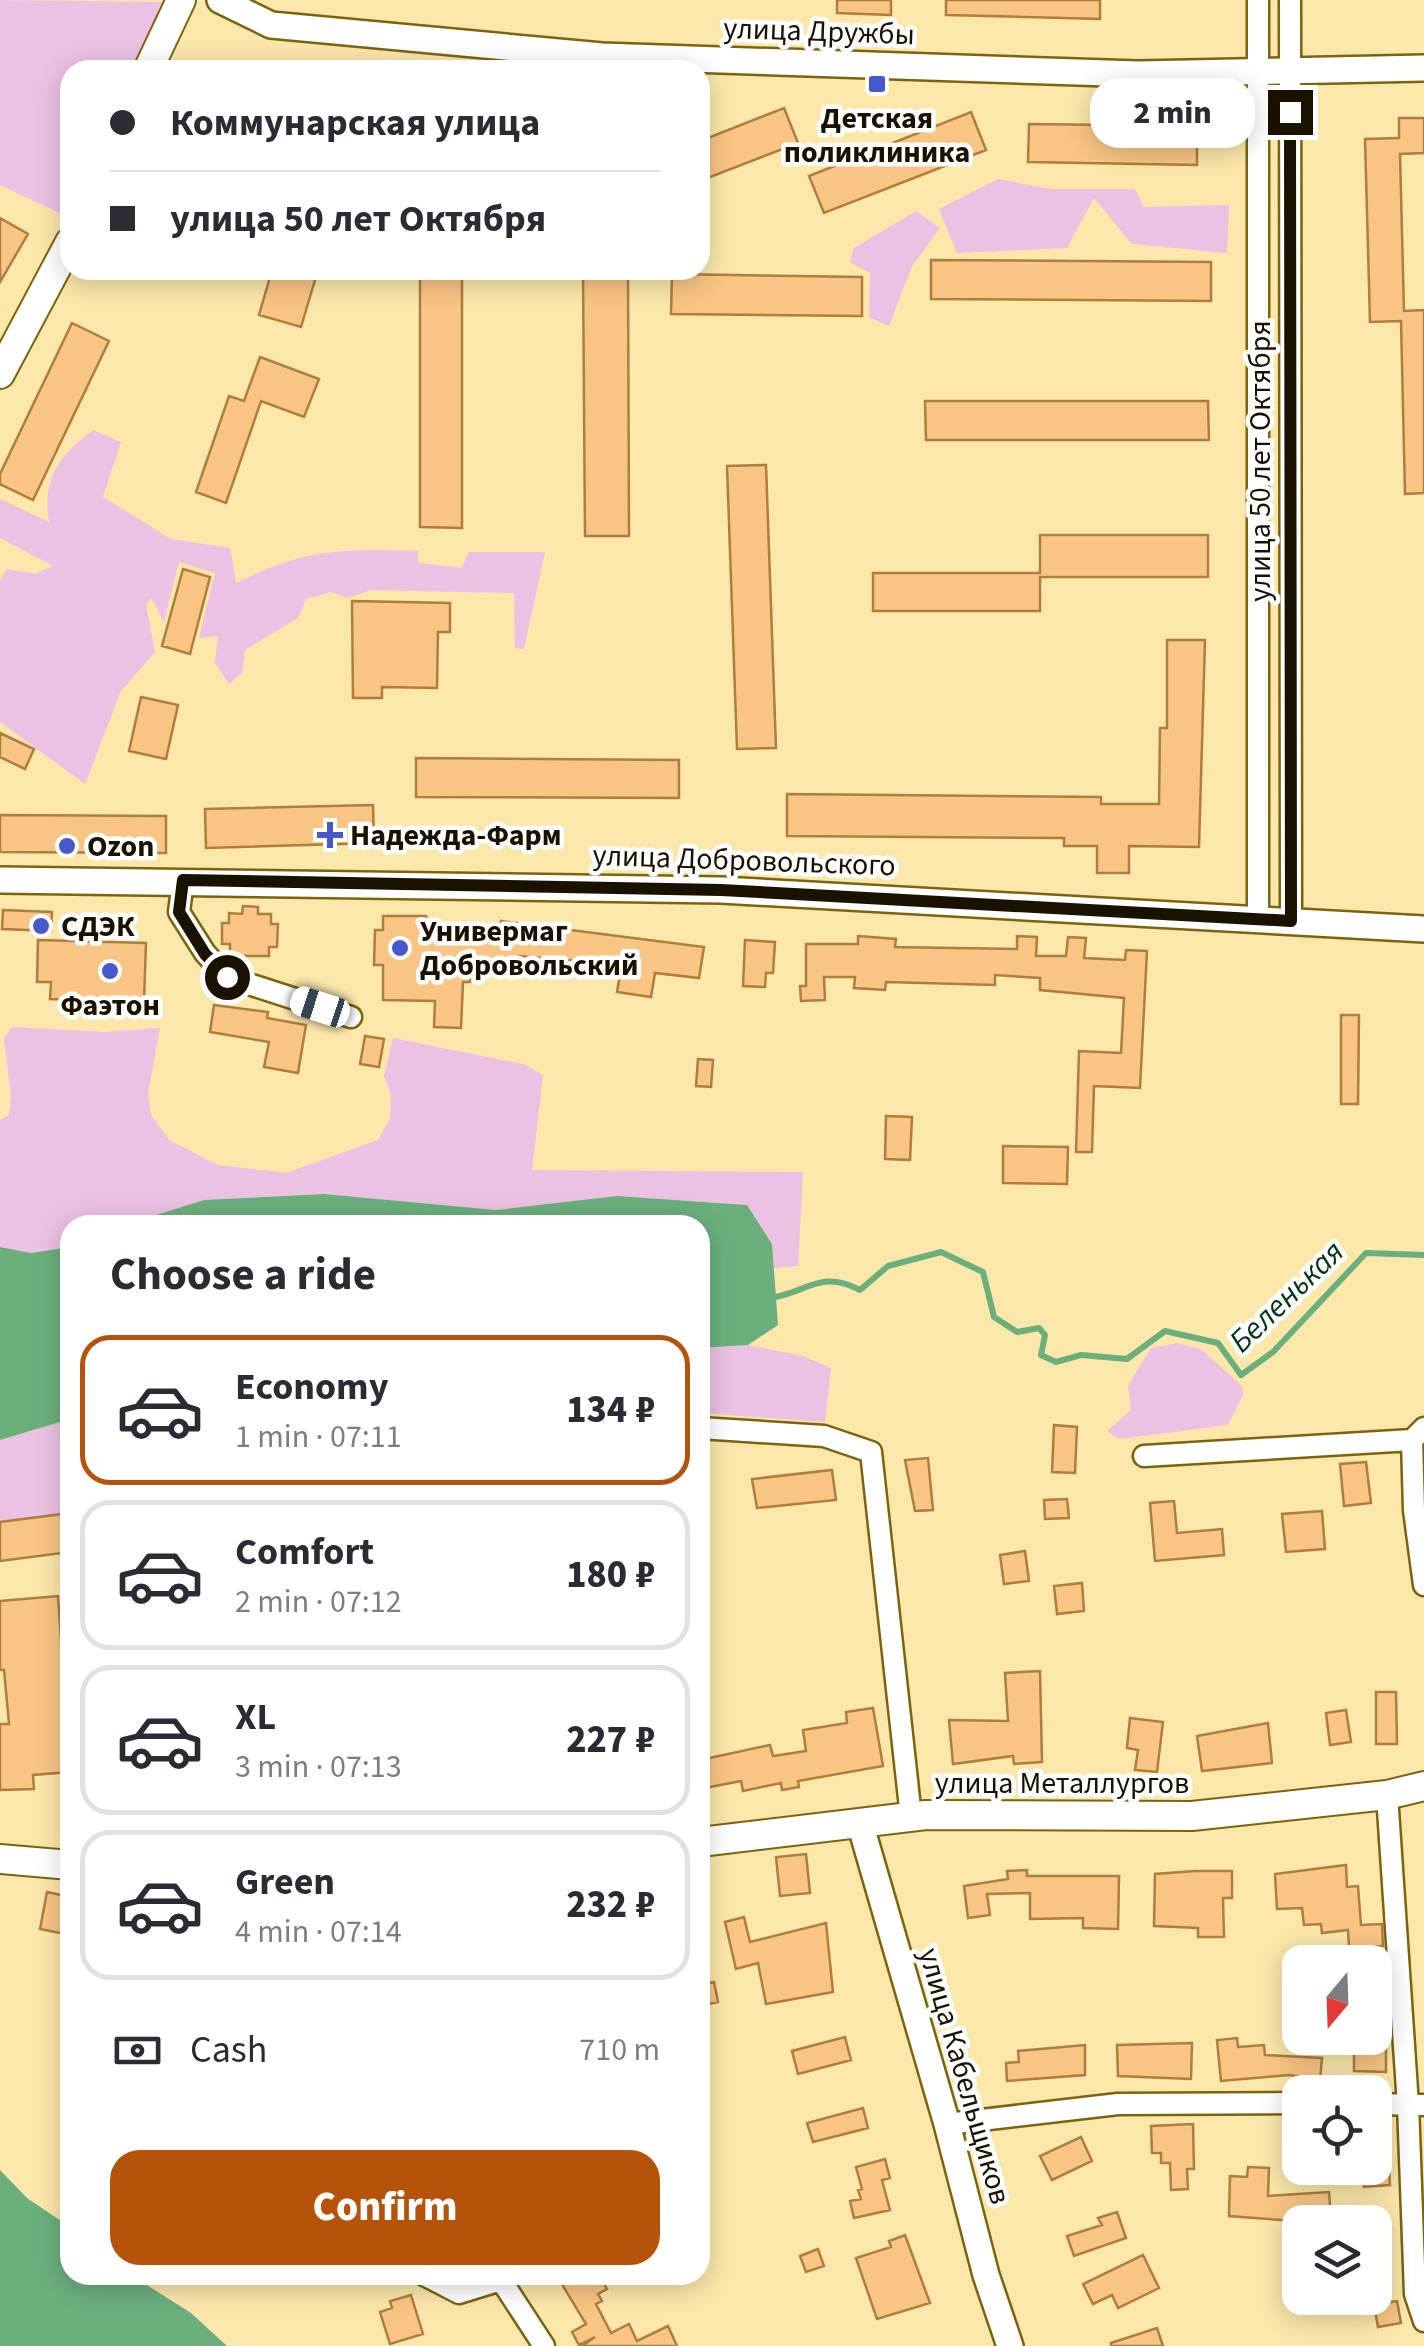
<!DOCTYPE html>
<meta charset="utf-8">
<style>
:root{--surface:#fff;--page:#f7f7f7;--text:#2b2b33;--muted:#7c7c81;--line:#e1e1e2;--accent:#b45309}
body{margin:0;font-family:"Source Sans 3",sans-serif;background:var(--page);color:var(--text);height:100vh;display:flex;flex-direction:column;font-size:38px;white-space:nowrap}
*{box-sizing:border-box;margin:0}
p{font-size:32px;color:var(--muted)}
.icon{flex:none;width:55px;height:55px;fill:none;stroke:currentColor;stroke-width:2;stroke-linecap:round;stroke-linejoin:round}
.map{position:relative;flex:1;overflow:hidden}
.panel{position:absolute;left:60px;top:1215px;width:650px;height:1070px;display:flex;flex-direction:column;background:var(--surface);border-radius:30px;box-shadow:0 5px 25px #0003}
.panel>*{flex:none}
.top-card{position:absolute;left:60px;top:60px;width:650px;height:220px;border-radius:30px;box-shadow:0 5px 25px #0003;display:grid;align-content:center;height:220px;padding:0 50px;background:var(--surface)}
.needle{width:65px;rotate:199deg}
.buttons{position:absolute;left:1282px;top:1945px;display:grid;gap:20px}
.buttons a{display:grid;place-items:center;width:110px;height:110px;border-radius:20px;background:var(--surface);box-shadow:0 5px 25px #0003;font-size:50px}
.end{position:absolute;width:45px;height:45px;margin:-22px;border:12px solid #191200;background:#fff;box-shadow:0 0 0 5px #fff}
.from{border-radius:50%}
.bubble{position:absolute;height:70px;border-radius:30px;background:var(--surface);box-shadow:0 5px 25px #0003;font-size:32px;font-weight:800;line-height:70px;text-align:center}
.car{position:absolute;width:30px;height:60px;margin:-30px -15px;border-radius:12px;box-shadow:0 0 8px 2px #0007;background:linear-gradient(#fff 24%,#345 0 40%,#fff 0 76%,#345 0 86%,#fff 0)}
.top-card b{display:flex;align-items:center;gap:35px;height:95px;font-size:38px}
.top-card b+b{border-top:2px solid var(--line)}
.top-card i{width:25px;height:25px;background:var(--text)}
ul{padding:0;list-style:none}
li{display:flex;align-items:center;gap:30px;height:150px;margin:0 20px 15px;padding:0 30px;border:5px solid var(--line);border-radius:30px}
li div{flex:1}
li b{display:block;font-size:38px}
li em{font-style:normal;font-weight:800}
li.current{border-color:var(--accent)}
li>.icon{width:90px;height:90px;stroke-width:1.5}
h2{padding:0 50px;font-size:45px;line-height:120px}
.pay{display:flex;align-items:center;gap:25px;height:110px;padding:0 50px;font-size:38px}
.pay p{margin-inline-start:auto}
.primary-button{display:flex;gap:20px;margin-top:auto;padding:20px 50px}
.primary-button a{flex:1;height:115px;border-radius:30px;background:var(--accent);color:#fff;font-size:40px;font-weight:800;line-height:115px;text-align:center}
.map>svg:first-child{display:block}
.green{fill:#ebc1e4}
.water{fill:#6baf7d}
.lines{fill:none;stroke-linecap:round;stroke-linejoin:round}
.stream{stroke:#6baf7d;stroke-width:6}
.building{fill:#f9c584;stroke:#ae7e3e;stroke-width:2.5}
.minor-casing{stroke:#7c640d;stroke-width:25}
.tertiary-casing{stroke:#7c640d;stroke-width:30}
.secondary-casing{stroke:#7c640d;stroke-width:32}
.minor{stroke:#fff;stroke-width:20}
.tertiary{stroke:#fff;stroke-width:25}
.secondary{stroke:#fff;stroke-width:28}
.route{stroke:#191200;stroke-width:12}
.poi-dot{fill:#4558cc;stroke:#fff;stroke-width:4}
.labels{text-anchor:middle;stroke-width:9;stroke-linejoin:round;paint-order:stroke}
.street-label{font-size:30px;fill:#191200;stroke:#fff}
.poi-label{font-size:30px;font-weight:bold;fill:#191200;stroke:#fff;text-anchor:start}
.water-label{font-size:32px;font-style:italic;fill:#003717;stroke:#fff}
</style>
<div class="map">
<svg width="1424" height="2346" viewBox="0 0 1424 2346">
<rect width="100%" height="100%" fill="#fbe7aa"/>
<!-- green -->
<path class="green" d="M 0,0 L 162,2 L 132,70 L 70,70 L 70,207 L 66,216 L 0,185 Z
M 998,179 L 1051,189 L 1135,189 L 1144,207 L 1229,205 L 1227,253 L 1132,244 L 1094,198 L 1067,248 L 957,253 L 939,209 Z
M 916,211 L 940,228 L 912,266 L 889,326 L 869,317 L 870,273 L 850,262 L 854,248 Z
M 93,430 L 121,442 L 103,497 L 171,539 L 230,548 L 236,583 C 307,548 341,549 418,551 L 418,563 L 461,568 L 469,552 L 545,552 L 524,649 L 515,648 L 514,593 L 371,590 L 348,598 L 331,592 L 306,599 L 298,618 L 245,650 L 242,673 L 229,684 L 215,663 L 218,636 L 199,638 L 215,573 L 179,562 L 164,622 L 151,598 L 146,605 L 155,652 L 121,691 L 85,784 L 0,722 L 0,581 L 7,569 L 35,574 L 53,566 L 0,538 L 0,499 L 49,522 C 42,478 59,456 93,430 Z
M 12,1027 L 105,1032 L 160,1028 L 148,1093 L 151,1115 L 169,1140 L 218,1165 L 286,1173 L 378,1140 L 390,1119 L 391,1095 L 384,1076 L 393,1038 L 523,1064 L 543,1075 L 532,1170 L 803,1172 L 798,1266 L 774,1268 L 772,1244 L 747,1205 L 617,1196 L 496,1210 L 324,1194 L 204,1200 L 124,1225 L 70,1225 L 70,1247 L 31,1253 L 0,1247 L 0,1120 L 9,1115 L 11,1096 L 4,1038 Z
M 1177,1343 L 1201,1349 L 1241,1385 L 1244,1393 L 1228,1425 L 1119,1439 L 1107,1431 L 1131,1410 L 1128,1386 L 1151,1348 Z
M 748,1345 L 803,1356 L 831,1368 L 825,1422 L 700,1413 L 700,1348 Z
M 70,1419 L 70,1513 L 0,1522 L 0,1440 Z"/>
<!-- water -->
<path class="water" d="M 324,1194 L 496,1210 L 617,1196 L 747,1205 L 772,1244 L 778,1325 L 748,1345 L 700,1348 L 700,1225 L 124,1225 L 204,1200 Z
M 0,1247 L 31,1253 L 70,1247 L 70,1419 L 0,1440 Z
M 0,2170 L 27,2198 L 70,2227 L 70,2275 L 131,2275 L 191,2313 L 227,2346 L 0,2346 Z"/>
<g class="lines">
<!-- stream -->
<path class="stream" d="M 770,1298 C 807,1293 820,1269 860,1290 L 888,1266 L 941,1252 L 983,1272 L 994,1317 L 1017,1332 L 1039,1328 L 1045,1335 L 1041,1355 L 1056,1362 L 1081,1355 L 1127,1359 L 1165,1331 L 1218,1343 L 1241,1375 L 1273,1352 L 1366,1253 L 1424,1255"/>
</g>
<!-- building -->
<path class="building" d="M 837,0 L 891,0 L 891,15 L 837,13 Z
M 946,0 L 1100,0 L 1100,19 L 946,15 Z
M 784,108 L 798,143 L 700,181 L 700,141 Z
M 971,112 L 986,150 L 824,213 L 809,176 Z
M 1399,118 L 1424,118 L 1424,153 L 1400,154 L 1404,311 L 1424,310 L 1424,493 L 1405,494 L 1401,321 L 1370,322 L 1365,139 L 1399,138 Z
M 1029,124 L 1197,126 L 1197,165 L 1028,162 Z
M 0,218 L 28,234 L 0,282 Z
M 931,260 L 1211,262 L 1211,301 L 931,299 Z
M 272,270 L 318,270 L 301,327 L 259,315 Z
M 420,270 L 462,270 L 462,528 L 420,527 Z
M 583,270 L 628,270 L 629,536 L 585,536 Z
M 672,274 L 862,277 L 862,316 L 671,314 Z
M 72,323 L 109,341 L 33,500 L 0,484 L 0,474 Z
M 260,357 L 319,379 L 304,417 L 261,401 L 226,503 L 196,492 L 229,396 L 244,401 Z
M 925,401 L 1208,401 L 1209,440 L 926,440 Z
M 766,465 L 776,748 L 737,749 L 727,466 Z
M 1040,535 L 1208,535 L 1208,577 L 1040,577 L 1040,611 L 873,611 L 873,573 L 1040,573 Z
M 183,569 L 210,577 L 190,654 L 162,646 Z
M 352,601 L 450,603 L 450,632 L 438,632 L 437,688 L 382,687 L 382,698 L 353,698 Z
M 1167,640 L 1205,640 L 1199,847 L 1129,846 L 1129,873 L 1097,873 L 1097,846 L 1064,846 L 1064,838 L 787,836 L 787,794 L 1101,797 L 1101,804 L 1159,804 L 1160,728 L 1167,728 Z
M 141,697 L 178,705 L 166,759 L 129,751 Z
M 0,733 L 34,749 L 25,769 L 0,757 Z
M 416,758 L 679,760 L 679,798 L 416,797 Z
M 373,805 L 374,843 L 206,848 L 205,809 Z
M 0,815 L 166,816 L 166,853 L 0,852 Z
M 243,906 L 258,907 L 258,914 L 271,914 L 271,924 L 278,924 L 277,947 L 269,947 L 269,956 L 230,956 L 230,944 L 222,944 L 222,923 L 229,923 L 229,913 L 242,914 Z
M 3,910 L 52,912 L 51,931 L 2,929 Z
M 383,916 L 426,916 L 426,932 L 499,935 L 501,921 L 704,947 L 699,978 L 655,973 L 651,997 L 617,992 L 621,969 L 580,967 L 580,961 L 519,956 L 518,969 L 471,965 L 470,982 L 463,982 L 461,1028 L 434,1027 L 435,1001 L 383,1000 L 383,965 L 374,965 L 375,930 L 383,930 Z
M 858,936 L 896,939 L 895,947 L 1017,949 L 1017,936 L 1037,937 L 1036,956 L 1066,956 L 1068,937 L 1086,938 L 1084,958 L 1125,960 L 1126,950 L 1147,951 L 1140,1088 L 1094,1086 L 1092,1152 L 1076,1152 L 1079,1051 L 1121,1053 L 1124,998 L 1040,990 L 1040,978 L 995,975 L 995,985 L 886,982 L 885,990 L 854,988 L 855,977 L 824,977 L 825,1000 L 801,1001 L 800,986 L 806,986 L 806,944 L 858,944 Z
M 38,940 L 146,943 L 144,1002 L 50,999 L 51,982 L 37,982 Z
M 745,940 L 775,942 L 773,973 L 766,973 L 765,987 L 743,986 Z
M 214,1005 L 268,1012 L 267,1018 L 306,1025 L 298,1073 L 264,1067 L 269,1042 L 210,1032 Z
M 1341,1015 L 1359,1015 L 1358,1104 L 1341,1104 Z
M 365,1036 L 384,1039 L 379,1067 L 360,1064 Z
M 698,1059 L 713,1060 L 711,1087 L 696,1086 Z
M 886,1116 L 912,1117 L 910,1160 L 885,1159 Z
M 1003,1146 L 1068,1147 L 1067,1184 L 1003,1183 Z
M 1054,1425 L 1077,1427 L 1075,1473 L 1052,1472 Z
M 928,1458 L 933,1510 L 915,1511 L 905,1460 Z
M 1366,1462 L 1371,1503 L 1344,1506 L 1340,1464 Z
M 832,1470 L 836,1500 L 757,1508 L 752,1479 Z
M 1067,1499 L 1069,1518 L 1045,1519 L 1044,1500 Z
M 1174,1501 L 1177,1533 L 1222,1529 L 1224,1555 L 1155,1561 L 1150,1503 Z
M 1322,1511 L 1325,1549 L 1286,1552 L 1282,1514 Z
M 70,1513 L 70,1552 L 0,1561 L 0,1522 Z
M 1025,1551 L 1029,1581 L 1004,1584 L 1000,1555 Z
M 1082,1583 L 1084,1611 L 1057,1614 L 1054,1586 Z
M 58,1596 L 70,1772 L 33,1775 L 34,1789 L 0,1790 L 0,1724 L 9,1724 L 4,1670 L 0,1670 L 0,1601 Z
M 1040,1671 L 1042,1762 L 1014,1764 L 1013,1756 L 953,1764 L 949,1720 L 1008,1721 L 1005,1673 Z
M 1376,1692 L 1396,1692 L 1397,1744 L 1376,1744 Z
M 873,1708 L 883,1766 L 798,1781 L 799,1787 L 782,1790 L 781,1783 L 743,1791 L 741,1781 L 700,1789 L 700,1760 L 770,1745 L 773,1756 L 806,1751 L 803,1730 L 847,1723 L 846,1712 Z
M 1346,1710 L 1351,1742 L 1330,1745 L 1326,1713 Z
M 1130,1718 L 1163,1722 L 1157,1772 L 1135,1770 L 1138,1750 L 1127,1748 Z
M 1268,1723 L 1272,1763 L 1202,1771 L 1197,1736 Z
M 806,1854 L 810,1893 L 780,1896 L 776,1857 Z
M 1346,1865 L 1347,1887 L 1358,1886 L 1361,1925 L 1382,1924 L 1383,1946 L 1349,1947 L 1348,1930 L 1322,1933 L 1321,1924 L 1304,1925 L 1302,1908 L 1277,1909 L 1275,1874 Z
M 1027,1870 L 1027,1876 L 1119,1876 L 1118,1929 L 1083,1928 L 1083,1918 L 1030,1919 L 1030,1893 L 987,1894 L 990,1915 L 968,1918 L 964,1886 L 1008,1879 L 1007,1871 Z
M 1195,1871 L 1232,1871 L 1232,1898 L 1223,1898 L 1224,1937 L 1198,1937 L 1198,1928 L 1154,1926 L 1155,1874 Z
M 47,1892 L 70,1897 L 70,1935 L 40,1929 Z
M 744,1917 L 750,1942 L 826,1923 L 833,1992 L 766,2004 L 758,1963 L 736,1969 L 725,1922 Z
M 714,1982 L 718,2002 L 700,2006 L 700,1985 Z
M 845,2037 L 851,2060 L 798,2074 L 792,2051 Z
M 1237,2038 L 1238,2047 L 1264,2045 L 1265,2055 L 1322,2058 L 1320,2079 L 1289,2075 L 1221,2081 L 1217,2040 Z
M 1354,2038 L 1386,2038 L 1386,2072 L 1354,2071 Z
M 1192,2043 L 1191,2079 L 1118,2076 L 1117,2045 Z
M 1085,2045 L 1085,2075 L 1007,2081 L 1006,2063 L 1019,2062 L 1018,2051 Z
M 863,2108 L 868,2128 L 813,2142 L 807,2123 Z
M 1193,2124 L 1194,2169 L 1187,2169 L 1188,2189 L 1171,2190 L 1170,2163 L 1161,2163 L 1161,2153 L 1152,2153 L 1151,2126 Z
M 1081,2137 L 1092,2161 L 1052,2180 L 1040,2156 Z
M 885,2159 L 890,2178 L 882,2180 L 890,2210 L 854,2218 L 850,2201 L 861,2199 L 858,2190 L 862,2189 L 856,2167 Z
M 1248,2167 L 1269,2168 L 1268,2196 L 1329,2192 L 1331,2218 L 1294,2221 L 1229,2216 L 1230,2176 L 1247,2177 Z
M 1363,2168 L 1389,2168 L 1390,2185 L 1364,2187 Z
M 1117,2212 L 1126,2238 L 1074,2256 L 1067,2236 L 1102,2225 L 1098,2218 Z
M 905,2235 L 930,2303 L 877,2319 L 856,2258 L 891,2247 L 889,2241 Z
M 818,2249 L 824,2266 L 806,2272 L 800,2256 Z
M 1143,2255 L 1159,2288 L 1118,2308 L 1112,2295 L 1093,2304 L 1083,2284 Z
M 571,2275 L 599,2275 L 607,2289 L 598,2294 L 602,2301 L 596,2304 L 611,2333 L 629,2324 L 637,2341 L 668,2326 L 677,2346 L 582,2346 L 595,2337 L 579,2345 L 572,2332 L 586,2324 L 560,2281 Z
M 411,2295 L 423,2334 L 390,2344 L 380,2312 L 392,2308 L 390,2301 Z
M 1397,2301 L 1401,2323 L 1378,2327 L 1374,2305 Z
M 1157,2328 L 1163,2346 L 1111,2346 L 1111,2343 Z"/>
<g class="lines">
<defs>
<path id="minor" d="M 1290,0 L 1291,921
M 183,881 L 179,912 L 205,953 L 227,977 L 351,1017
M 1258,919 L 1258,0
M 700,1428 L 824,1436 L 871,1452 L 911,1817
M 1412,1440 L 1414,1510 L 1424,1585
M 1144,1456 L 1412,1440 L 1424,1428
M 1387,1795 L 1408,2105 L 1415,2294 L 1424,2321
M 1375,2104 L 1424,2105
M 947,2124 L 1118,2104 L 1300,2103
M 424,2275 L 459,2293 L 501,2280 L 544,2346"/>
<path id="tertiary" d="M 220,0 L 271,25 L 602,56 L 1138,74 L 1424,68
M 0,880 L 721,890 L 1424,929
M 860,1823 L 947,2124 L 986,2275 L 1010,2346"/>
<path id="secondary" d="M 148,70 L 181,0
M 0,374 L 70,242
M 700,1842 L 926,1815 L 1192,1816 L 1387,1795 L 1424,1786
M 0,1859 L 70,1865"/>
</defs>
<!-- minor casing -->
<use href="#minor" class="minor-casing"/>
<!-- tertiary casing -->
<use href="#tertiary" class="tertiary-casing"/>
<!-- secondary casing -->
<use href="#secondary" class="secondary-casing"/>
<!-- minor -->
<use href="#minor" class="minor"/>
<!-- tertiary -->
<use href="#tertiary" class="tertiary"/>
<!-- secondary -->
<use href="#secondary" class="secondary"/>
</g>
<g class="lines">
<!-- route -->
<path class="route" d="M 227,977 L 205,954 L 179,912 L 183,880 L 721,890 L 1291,921 L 1290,112"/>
</g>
<!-- markers -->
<g class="poi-dot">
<rect x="867" y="74" width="20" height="20" rx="5"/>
<path d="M325 820h10v10h10v10h-10v10h-10v-10h-10v-10h10z"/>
<circle cx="67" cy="846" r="10"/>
<circle cx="41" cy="926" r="10"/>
<circle cx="400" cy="948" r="10"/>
<circle cx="110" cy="971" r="10"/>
</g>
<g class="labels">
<!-- street labels -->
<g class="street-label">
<text transform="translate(819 31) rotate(2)" y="10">улица Дружбы</text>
<text transform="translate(1260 461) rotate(-90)" y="10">улица 50 лет Октября</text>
<text transform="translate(744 860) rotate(2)" y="10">улица Добровольского</text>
<text x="1062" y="1793">улица Металлургов</text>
<text transform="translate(965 2076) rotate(74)" y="10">улица Кабельщиков</text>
</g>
<!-- poi labels -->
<g class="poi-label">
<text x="877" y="128" text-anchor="middle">Детская<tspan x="877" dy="34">поликлиника</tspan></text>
<text x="350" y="845">Надежда-Фарм</text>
<text x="87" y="856">Ozon</text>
<text x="61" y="936">СДЭК</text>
<text x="420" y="941">Универмаг<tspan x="420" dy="34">Добровольский</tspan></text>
<text x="110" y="1015" text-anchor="middle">Фаэтон</text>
</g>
<!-- water labels -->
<g class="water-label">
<text transform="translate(1286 1296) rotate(-44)" y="11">Беленькая</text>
</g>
</g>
</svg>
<div class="buttons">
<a><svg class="needle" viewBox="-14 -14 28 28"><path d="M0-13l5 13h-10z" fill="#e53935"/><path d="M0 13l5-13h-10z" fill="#7c7c81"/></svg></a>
<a><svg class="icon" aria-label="locate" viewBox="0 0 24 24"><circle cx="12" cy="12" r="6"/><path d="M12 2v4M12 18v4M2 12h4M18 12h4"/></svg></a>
<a><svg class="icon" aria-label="layers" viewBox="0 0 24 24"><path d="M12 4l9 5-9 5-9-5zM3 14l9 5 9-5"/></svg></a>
</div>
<i class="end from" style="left:227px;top:977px"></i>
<i class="end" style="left:1290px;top:112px"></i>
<div class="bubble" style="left:1090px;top:78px;width:165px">2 min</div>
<i class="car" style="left:320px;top:1007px;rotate:288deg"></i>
<div class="top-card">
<b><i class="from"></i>Коммунарская улица</b>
<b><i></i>улица 50 лет Октября</b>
</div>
<section class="panel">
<h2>Choose a ride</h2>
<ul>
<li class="current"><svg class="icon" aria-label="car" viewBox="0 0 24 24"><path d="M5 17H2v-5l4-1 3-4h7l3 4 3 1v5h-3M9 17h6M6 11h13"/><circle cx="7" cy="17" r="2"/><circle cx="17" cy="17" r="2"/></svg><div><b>Economy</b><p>1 min · 07:11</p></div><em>134 ₽</em></li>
<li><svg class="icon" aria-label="car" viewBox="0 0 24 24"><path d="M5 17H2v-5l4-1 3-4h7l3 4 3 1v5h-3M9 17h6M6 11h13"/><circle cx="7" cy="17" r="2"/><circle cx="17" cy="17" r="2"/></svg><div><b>Comfort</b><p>2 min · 07:12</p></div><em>180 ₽</em></li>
<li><svg class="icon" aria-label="car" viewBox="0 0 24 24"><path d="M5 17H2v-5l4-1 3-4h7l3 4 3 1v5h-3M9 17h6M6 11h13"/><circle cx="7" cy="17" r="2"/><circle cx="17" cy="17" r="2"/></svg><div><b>XL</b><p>3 min · 07:13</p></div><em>227 ₽</em></li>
<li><svg class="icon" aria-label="car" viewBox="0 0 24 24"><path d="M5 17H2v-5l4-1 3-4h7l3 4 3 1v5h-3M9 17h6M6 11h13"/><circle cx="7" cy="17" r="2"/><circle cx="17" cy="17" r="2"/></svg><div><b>Green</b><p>4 min · 07:14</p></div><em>232 ₽</em></li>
</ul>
<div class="pay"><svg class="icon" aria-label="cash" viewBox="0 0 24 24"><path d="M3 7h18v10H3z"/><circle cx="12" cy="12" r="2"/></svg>Cash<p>710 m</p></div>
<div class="primary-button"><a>Confirm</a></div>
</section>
</div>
